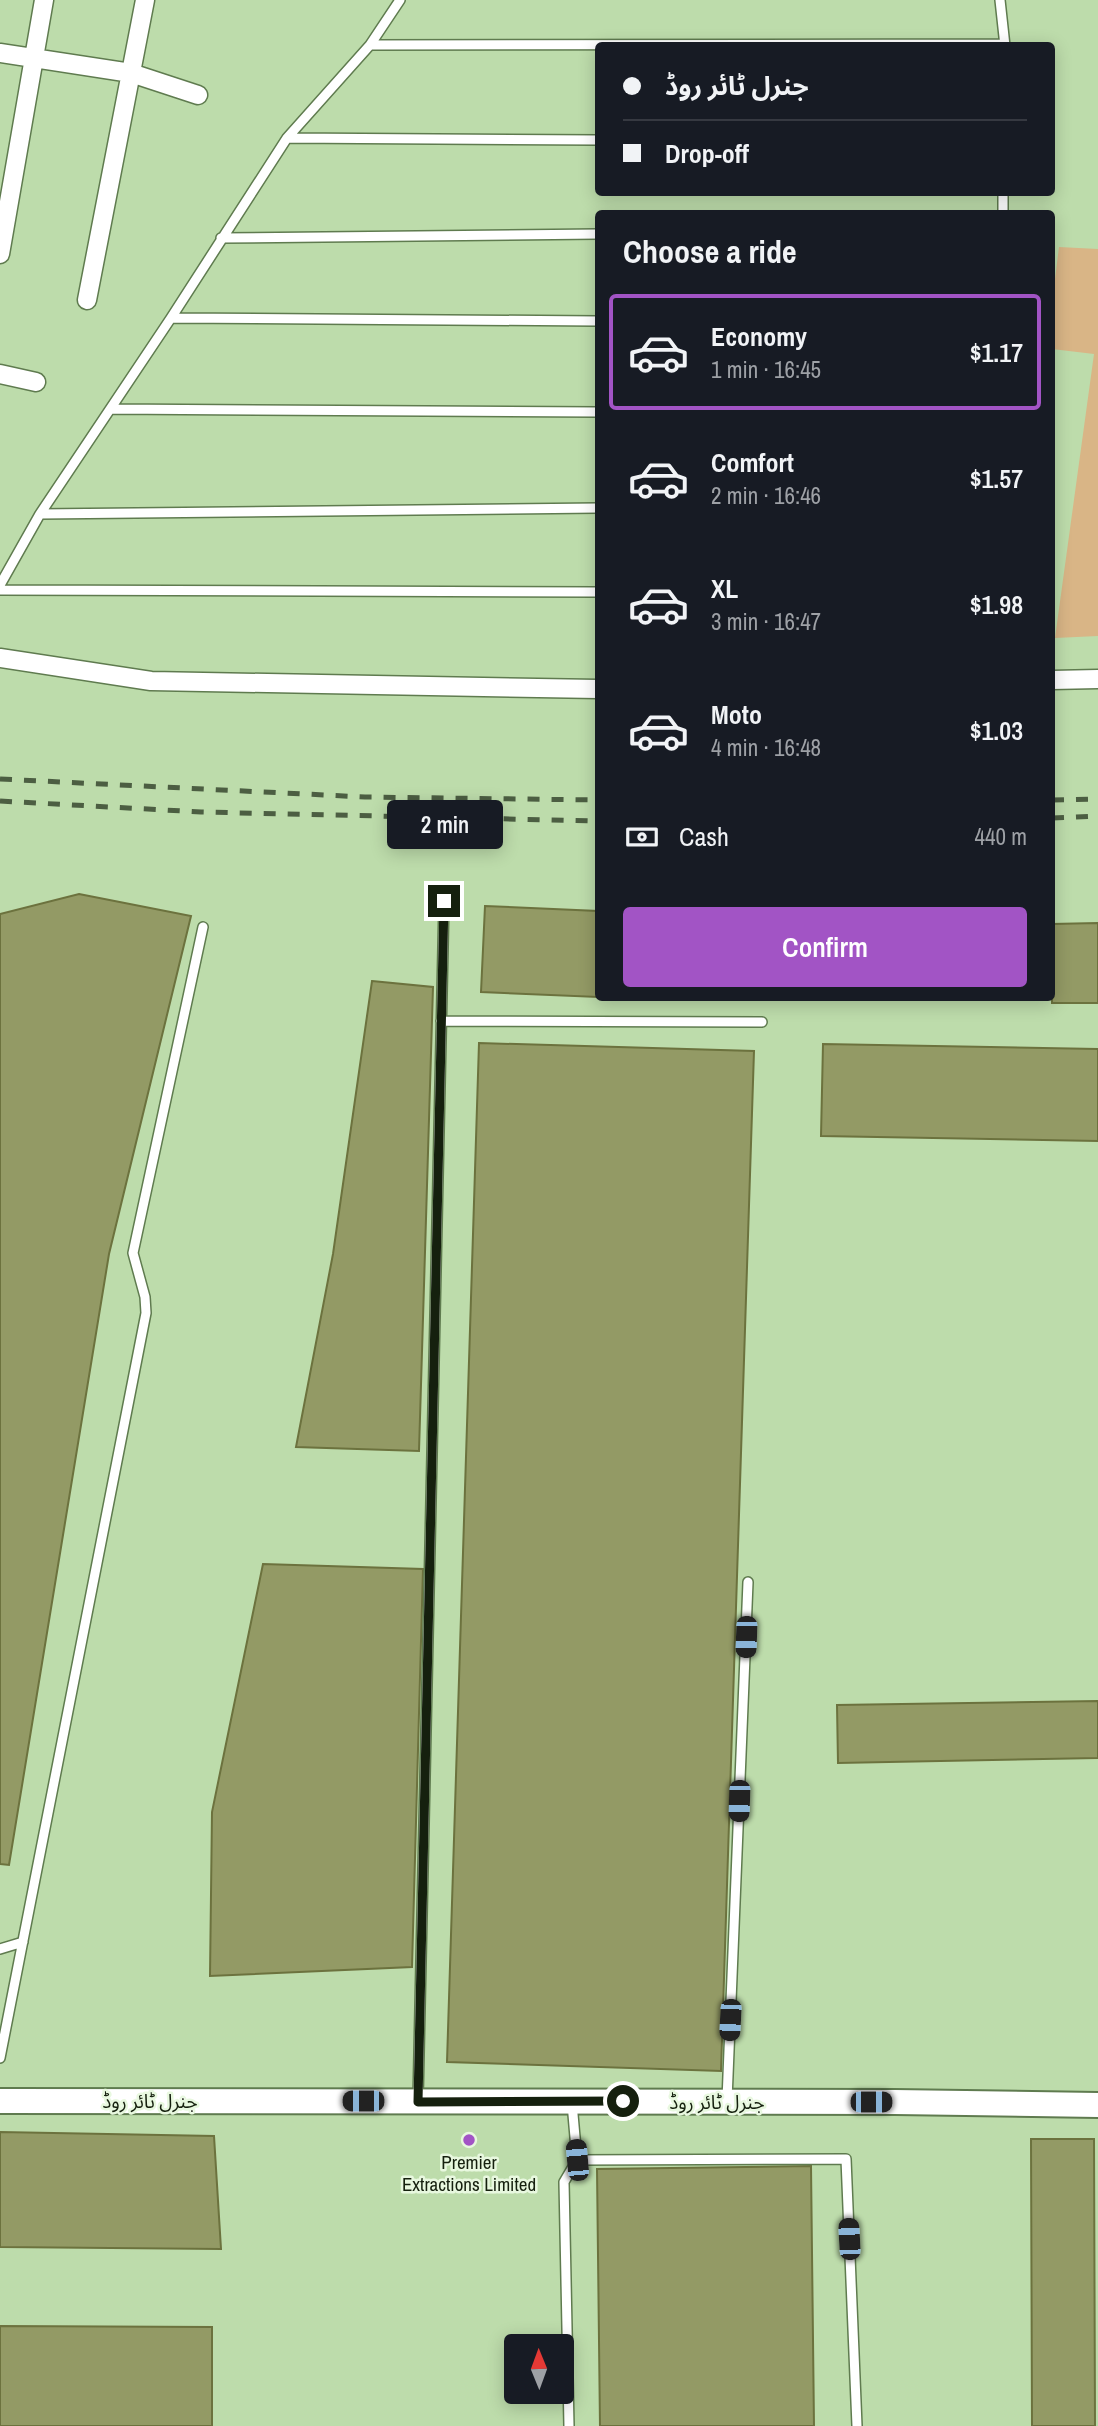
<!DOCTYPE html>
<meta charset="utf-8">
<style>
:root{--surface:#171b24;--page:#242831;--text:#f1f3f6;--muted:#9ea1a6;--line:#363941;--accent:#a254c5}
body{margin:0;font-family:"Archivo Narrow","Noto Sans Arabic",sans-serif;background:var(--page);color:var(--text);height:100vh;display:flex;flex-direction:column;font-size:26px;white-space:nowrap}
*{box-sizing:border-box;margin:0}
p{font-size:23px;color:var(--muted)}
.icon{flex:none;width:38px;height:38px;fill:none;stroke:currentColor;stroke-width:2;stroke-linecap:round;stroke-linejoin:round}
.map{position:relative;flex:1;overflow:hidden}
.panel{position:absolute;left:595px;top:210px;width:460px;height:791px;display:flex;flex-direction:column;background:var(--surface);border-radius:7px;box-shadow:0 4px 18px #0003}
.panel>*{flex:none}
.hud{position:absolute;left:595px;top:42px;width:460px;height:154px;border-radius:7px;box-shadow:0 4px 18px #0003;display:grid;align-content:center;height:154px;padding:0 28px;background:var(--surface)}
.needle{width:46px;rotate:359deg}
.controls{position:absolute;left:504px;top:2334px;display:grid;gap:14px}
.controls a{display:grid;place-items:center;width:70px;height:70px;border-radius:7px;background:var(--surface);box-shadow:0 4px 18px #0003;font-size:35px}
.end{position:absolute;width:32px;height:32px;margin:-16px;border:9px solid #15200e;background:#fff;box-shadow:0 0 0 4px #fff}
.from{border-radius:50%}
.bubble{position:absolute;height:49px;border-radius:7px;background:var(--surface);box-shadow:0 4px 18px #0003;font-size:23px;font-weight:600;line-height:49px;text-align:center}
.car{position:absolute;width:21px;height:42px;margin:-21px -10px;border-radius:9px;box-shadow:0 0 5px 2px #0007;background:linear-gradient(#222 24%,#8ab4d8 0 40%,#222 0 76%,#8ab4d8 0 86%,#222 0)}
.hud b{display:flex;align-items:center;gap:24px;height:66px;font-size:26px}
.hud b+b{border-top:2px solid var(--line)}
.hud i{width:18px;height:18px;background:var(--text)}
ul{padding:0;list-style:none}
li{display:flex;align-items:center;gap:21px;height:116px;margin:0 14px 10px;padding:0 14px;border:4px solid transparent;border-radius:7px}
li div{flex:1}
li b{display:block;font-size:26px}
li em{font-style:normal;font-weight:600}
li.on{border-color:var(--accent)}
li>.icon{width:63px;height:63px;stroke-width:1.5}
h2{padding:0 28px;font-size:32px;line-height:84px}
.pay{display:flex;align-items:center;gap:18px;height:77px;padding:0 28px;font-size:26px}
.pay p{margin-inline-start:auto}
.cta{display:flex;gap:14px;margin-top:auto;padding:14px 28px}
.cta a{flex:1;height:80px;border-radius:7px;background:var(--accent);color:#fff;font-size:28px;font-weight:600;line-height:80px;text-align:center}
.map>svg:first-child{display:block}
.green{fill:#d9b586}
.building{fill:#939a65;stroke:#6c723e;stroke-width:2}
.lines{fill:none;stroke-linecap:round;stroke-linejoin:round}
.lane-casing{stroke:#5f7b4f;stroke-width:12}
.street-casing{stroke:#5f7b4f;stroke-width:21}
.secondary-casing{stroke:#5f7b4f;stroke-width:28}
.lane{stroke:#fff;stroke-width:9}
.street{stroke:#fff;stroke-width:18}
.secondary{stroke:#fff;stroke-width:24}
.rail{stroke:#4c5e42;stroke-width:5;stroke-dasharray:12 12;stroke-linecap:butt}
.route{stroke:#15200e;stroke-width:9}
.poi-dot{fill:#a254c5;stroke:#e8f8df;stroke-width:2.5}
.labels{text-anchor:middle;stroke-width:5;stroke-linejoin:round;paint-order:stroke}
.street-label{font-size:19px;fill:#15200e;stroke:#e8f8df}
.poi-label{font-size:19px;fill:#15200e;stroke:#e8f8df}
</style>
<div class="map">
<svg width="1098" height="2426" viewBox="0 0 1098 2426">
<rect width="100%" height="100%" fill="#bddcab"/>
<!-- green -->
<path class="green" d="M 1059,247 L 1098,249 L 1098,636 L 1055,638 L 1094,354 L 1052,349 L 1052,303 Z"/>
<!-- building -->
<path class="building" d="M 79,894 L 191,916 L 109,1254 L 9,1865 L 0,1864 L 0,914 Z
M 485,906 L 598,911 L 598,997 L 481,992 Z
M 1098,923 L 1098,1003 L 1052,1003 L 1052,924 Z
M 372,981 L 433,987 L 419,1451 L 296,1447 L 333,1254 Z
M 479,1043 L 754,1051 L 721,2071 L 447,2062 Z
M 823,1044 L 1098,1049 L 1098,1141 L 821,1136 Z
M 263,1564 L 423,1569 L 412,1967 L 210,1976 L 212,1812 Z
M 1098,1701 L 1098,1758 L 838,1763 L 837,1705 Z
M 0,2132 L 214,2136 L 221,2249 L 0,2247 Z
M 1031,2139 L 1094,2139 L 1095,2426 L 1032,2426 Z
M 811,2166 L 814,2426 L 600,2426 L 597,2169 Z
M 0,2326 L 212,2327 L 212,2426 L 0,2426 Z"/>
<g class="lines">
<defs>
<path id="lane" d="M 1000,0 L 1005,46
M 370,45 L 1005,44
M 287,138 L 598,140
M 1003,214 L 1003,192
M 221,238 L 598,234
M 171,318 L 598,321
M 111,409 L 598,412
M 40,514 L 598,508
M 0,585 L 40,514 L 171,318 L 287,138 L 370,45 L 400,0
M 0,590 L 598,592
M 441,1021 L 762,1022
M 0,1949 L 23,1942
M 0,2058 L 146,1313 L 145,1297 L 133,1253 L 203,927
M 418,2100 L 444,901
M 727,2100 L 748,1582
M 577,2160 L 846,2159 L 857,2426
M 569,2426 L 564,2182 L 577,2160 L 572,2103"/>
<path id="street" d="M 0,53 L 131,73 L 198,95
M 0,254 L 44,0
M 87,300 L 145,0
M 0,374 L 36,382
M 0,658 L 151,681 L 598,689
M 1052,680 L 1098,679"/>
<path id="secondary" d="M 0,2101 L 895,2102 L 1098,2105"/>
</defs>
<!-- lane casing -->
<use href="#lane" class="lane-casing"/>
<!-- street casing -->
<use href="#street" class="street-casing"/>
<!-- secondary casing -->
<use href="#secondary" class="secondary-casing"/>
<!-- lane -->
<use href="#lane" class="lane"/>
<!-- street -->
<use href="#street" class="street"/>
<!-- secondary -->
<use href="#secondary" class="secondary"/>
<!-- rail -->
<path class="rail" d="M 0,779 L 365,797 L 598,800
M 1052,800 L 1098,799
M 0,801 L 201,812 L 598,821
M 1052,818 L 1098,816"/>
</g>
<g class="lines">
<!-- route -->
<path class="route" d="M 444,901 L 418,2102 L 623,2101"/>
</g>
<!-- markers -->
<circle class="poi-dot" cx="469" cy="2140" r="7"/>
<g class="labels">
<!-- street labels -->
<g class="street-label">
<text x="150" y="2108">جنرل ٹائر روڈ</text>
<text x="717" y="2109">جنرل ٹائر روڈ</text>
</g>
<!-- poi labels -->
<g class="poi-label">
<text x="469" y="2169">Premier<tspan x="469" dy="22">Extractions Limited</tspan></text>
</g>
</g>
</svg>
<div class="controls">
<a><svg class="needle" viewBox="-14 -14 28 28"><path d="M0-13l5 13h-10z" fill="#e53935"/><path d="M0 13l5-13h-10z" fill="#9ea1a6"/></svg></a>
</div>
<i class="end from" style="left:623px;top:2101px"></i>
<i class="end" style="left:444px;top:901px"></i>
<div class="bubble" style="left:387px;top:800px;width:116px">2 min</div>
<i class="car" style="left:746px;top:1637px;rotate:182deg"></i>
<i class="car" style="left:739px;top:1801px;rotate:182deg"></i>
<i class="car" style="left:730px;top:2020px;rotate:183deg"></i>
<i class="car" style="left:363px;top:2101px;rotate:270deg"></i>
<i class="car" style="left:871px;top:2102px;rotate:90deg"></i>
<i class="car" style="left:577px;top:2160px;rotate:355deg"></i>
<i class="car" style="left:849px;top:2239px;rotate:357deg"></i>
<div class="hud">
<b><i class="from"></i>جنرل ٹائر روڈ</b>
<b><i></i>Drop-off</b>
</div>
<section class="panel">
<h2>Choose a ride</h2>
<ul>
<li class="on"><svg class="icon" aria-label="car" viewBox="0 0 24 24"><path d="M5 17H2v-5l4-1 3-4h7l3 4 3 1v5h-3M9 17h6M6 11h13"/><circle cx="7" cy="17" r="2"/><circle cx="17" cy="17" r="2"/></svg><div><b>Economy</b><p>1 min · 16:45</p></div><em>$1.17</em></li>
<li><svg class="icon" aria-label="car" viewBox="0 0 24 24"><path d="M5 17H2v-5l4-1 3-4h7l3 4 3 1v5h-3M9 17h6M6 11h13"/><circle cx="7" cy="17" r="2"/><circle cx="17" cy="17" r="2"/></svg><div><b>Comfort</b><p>2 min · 16:46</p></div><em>$1.57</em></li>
<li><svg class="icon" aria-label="car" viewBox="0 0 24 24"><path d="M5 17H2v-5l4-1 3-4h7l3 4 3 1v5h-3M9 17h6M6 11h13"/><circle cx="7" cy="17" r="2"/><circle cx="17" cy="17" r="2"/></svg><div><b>XL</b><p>3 min · 16:47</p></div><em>$1.98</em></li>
<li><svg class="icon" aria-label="car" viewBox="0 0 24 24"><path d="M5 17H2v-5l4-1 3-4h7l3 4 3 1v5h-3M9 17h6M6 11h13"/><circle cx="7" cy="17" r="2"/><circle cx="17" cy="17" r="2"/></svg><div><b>Moto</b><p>4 min · 16:48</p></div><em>$1.03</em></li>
</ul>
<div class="pay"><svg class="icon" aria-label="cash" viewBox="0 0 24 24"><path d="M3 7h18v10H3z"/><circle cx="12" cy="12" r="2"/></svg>Cash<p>440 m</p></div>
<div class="cta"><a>Confirm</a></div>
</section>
</div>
